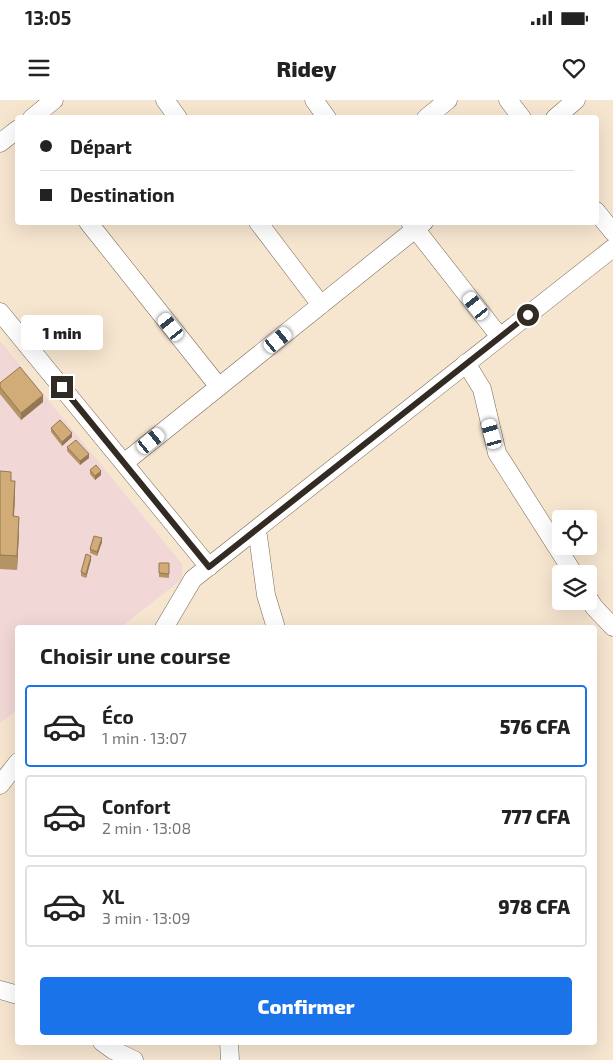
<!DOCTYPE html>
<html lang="fr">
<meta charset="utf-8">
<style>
:root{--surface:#fff;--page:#f2f2f2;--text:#222;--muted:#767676;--line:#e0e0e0;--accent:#1a73e8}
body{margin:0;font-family:"Exo 2",sans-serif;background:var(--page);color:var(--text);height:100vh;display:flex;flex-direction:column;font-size:19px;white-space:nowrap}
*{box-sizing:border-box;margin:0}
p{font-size:16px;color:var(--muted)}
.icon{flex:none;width:28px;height:28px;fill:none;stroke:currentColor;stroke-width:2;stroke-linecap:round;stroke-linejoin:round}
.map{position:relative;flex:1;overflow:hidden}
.sheet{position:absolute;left:15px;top:525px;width:582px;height:420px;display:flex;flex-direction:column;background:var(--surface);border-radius:5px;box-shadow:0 5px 20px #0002}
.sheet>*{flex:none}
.top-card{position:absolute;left:15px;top:15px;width:584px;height:110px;border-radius:5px;box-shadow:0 5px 20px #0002;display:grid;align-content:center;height:110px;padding:0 25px;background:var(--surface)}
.controls{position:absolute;left:552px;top:410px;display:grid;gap:10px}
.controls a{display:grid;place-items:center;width:45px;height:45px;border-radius:5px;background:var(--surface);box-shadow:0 5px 20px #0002;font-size:25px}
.end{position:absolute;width:22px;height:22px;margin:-11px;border:6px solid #322b23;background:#fff;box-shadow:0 0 0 2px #fff}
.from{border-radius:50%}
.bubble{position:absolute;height:35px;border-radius:5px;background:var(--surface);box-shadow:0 5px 20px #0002;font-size:16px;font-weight:800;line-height:35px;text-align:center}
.car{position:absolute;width:15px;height:30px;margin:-15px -8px;border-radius:6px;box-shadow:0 0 4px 1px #0007;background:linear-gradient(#fff 24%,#345 0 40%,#fff 0 76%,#345 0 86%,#fff 0)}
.top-card b{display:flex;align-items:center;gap:18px;height:48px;font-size:19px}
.top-card b+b{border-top:1px solid var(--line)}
.top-card i{width:12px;height:12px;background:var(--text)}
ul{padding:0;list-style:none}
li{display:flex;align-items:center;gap:15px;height:82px;margin:0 10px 8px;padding:0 15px;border:2px solid var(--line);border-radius:5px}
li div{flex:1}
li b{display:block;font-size:19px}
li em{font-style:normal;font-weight:800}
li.on{border-color:var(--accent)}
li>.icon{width:45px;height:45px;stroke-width:1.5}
h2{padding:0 25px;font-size:22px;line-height:60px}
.primary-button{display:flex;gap:10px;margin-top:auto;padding:10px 25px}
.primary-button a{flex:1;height:58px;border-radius:5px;background:var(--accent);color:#fff;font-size:20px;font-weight:800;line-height:58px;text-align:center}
.status{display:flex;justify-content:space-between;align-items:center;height:35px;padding:0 25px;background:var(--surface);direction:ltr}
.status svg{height:14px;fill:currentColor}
header{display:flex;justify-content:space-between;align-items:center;height:65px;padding:0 25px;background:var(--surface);font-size:22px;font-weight:800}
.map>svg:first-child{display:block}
.medical{fill:#f1d7d6}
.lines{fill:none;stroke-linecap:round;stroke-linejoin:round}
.minor-casing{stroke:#786955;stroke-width:19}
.minor{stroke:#fff;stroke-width:18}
.wall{fill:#b49465}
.shaded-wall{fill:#927853}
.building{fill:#d1ac76;stroke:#927853}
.route{stroke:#322b23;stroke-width:6}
</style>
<div class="status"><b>13:05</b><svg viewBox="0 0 49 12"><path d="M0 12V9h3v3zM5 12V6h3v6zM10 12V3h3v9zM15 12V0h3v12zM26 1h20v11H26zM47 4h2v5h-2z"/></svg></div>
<header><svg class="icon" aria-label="menu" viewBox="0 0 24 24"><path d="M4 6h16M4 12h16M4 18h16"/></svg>Ridey<svg class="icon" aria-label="heart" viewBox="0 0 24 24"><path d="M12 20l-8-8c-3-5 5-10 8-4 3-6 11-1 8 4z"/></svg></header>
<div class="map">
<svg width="613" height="960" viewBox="0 0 613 960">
<rect width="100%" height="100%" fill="#f6e5cf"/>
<!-- medical -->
<path class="medical" d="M 0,241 L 182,464 L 182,479 L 121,527 L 18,528 L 17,610 L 0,623 Z"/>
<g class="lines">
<defs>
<path id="minor" d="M 165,0 L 178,18
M 314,0 L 327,18
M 508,0 L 522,18
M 32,18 L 54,0
M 426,18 L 448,0
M 555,18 L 576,0
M 0,43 L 18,29
M 596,111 L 613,132
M 88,122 L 219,287
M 258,122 L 321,205
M 410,122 L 500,237
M 0,212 L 209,467
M 466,263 L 482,289 L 497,353 L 574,474
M 124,363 L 424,122
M 258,436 L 266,495 L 276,528
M 589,499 L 594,507 L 613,527
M 164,528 L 193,479 L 613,148
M 0,685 L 18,662
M 0,890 L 18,895
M 102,942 L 113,950 L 134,960
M 229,942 L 230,960"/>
</defs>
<!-- minor casing -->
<use href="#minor" class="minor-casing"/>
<!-- minor -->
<use href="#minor" class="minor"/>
</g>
<!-- wall -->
<path class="wall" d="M 0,283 L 43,302 L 21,320 L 0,294 Z
M 51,328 L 72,337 L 62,346 L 51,332 Z
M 67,347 L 89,358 L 80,365 L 67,351 Z
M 90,370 L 101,375 L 95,380 L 90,374 Z
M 0,371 L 11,381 L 15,395 L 14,417 L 19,431 L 17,470 L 0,469 Z
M 102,442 L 97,456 L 90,453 L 90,449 Z
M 91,460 L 86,478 L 81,476 L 81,472 Z
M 159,463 L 169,463 L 169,478 L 159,477 Z"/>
<!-- shaded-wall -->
<path class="shaded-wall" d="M 43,295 L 43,302 L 21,320 L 21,313 Z
M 72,333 L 72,337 L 62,346 L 62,342 Z
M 89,354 L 89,358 L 80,365 L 80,361 Z
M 101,371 L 101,375 L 95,380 L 95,376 Z
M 15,381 L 15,395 L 13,430 L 13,416 Z
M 19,417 L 19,431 L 17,470 L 17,456 Z
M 102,438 L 102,442 L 97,456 L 97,452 Z
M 91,456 L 91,460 L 86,478 L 86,474 Z"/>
<!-- building -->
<path class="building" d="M 20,267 L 43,295 L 21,313 L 0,287 L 0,283 Z
M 60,320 L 72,333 L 62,342 L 51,328 Z
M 76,340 L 89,354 L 80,361 L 67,347 Z
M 96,365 L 101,371 L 95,376 L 90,370 Z
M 0,371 L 11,372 L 11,381 L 15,381 L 13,416 L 19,417 L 17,456 L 0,455 Z
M 94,436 L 102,438 L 97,452 L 90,449 Z
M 86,454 L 91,456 L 86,474 L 81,472 Z
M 159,463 L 169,463 L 169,474 L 159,473 Z"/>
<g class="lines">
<!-- route -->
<path class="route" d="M 62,287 L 209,467 L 528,215"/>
</g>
</svg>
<div class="controls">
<a><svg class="icon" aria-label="locate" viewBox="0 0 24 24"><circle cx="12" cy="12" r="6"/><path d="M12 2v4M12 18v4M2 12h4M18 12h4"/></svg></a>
<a><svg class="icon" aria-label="layers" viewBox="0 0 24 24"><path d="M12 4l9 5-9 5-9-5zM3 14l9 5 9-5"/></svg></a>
</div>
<i class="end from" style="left:528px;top:215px"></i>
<i class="end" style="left:62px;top:287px"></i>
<div class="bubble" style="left:21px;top:215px;width:82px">1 min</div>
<i class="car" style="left:476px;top:206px;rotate:322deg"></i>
<i class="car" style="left:171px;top:227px;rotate:321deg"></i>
<i class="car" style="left:278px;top:240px;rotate:51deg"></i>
<i class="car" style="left:492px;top:334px;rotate:344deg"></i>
<i class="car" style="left:151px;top:341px;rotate:51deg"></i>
<div class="top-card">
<b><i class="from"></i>Départ</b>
<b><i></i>Destination</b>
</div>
<section class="sheet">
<h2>Choisir une course</h2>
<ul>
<li class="on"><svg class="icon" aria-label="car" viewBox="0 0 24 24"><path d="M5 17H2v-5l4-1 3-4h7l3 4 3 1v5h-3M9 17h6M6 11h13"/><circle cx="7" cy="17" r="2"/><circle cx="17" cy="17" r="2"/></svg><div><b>Éco</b><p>1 min · 13:07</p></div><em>576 CFA</em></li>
<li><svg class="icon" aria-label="car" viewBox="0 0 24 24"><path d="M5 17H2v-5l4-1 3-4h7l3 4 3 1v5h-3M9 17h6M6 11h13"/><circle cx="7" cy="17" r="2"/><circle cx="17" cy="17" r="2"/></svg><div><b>Confort</b><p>2 min · 13:08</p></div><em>777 CFA</em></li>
<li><svg class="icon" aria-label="car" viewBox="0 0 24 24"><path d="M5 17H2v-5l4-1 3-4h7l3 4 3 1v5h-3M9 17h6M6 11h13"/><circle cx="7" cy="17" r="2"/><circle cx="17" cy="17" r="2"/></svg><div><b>XL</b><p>3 min · 13:09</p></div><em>978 CFA</em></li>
</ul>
<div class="primary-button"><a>Confirmer</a></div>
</section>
</div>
